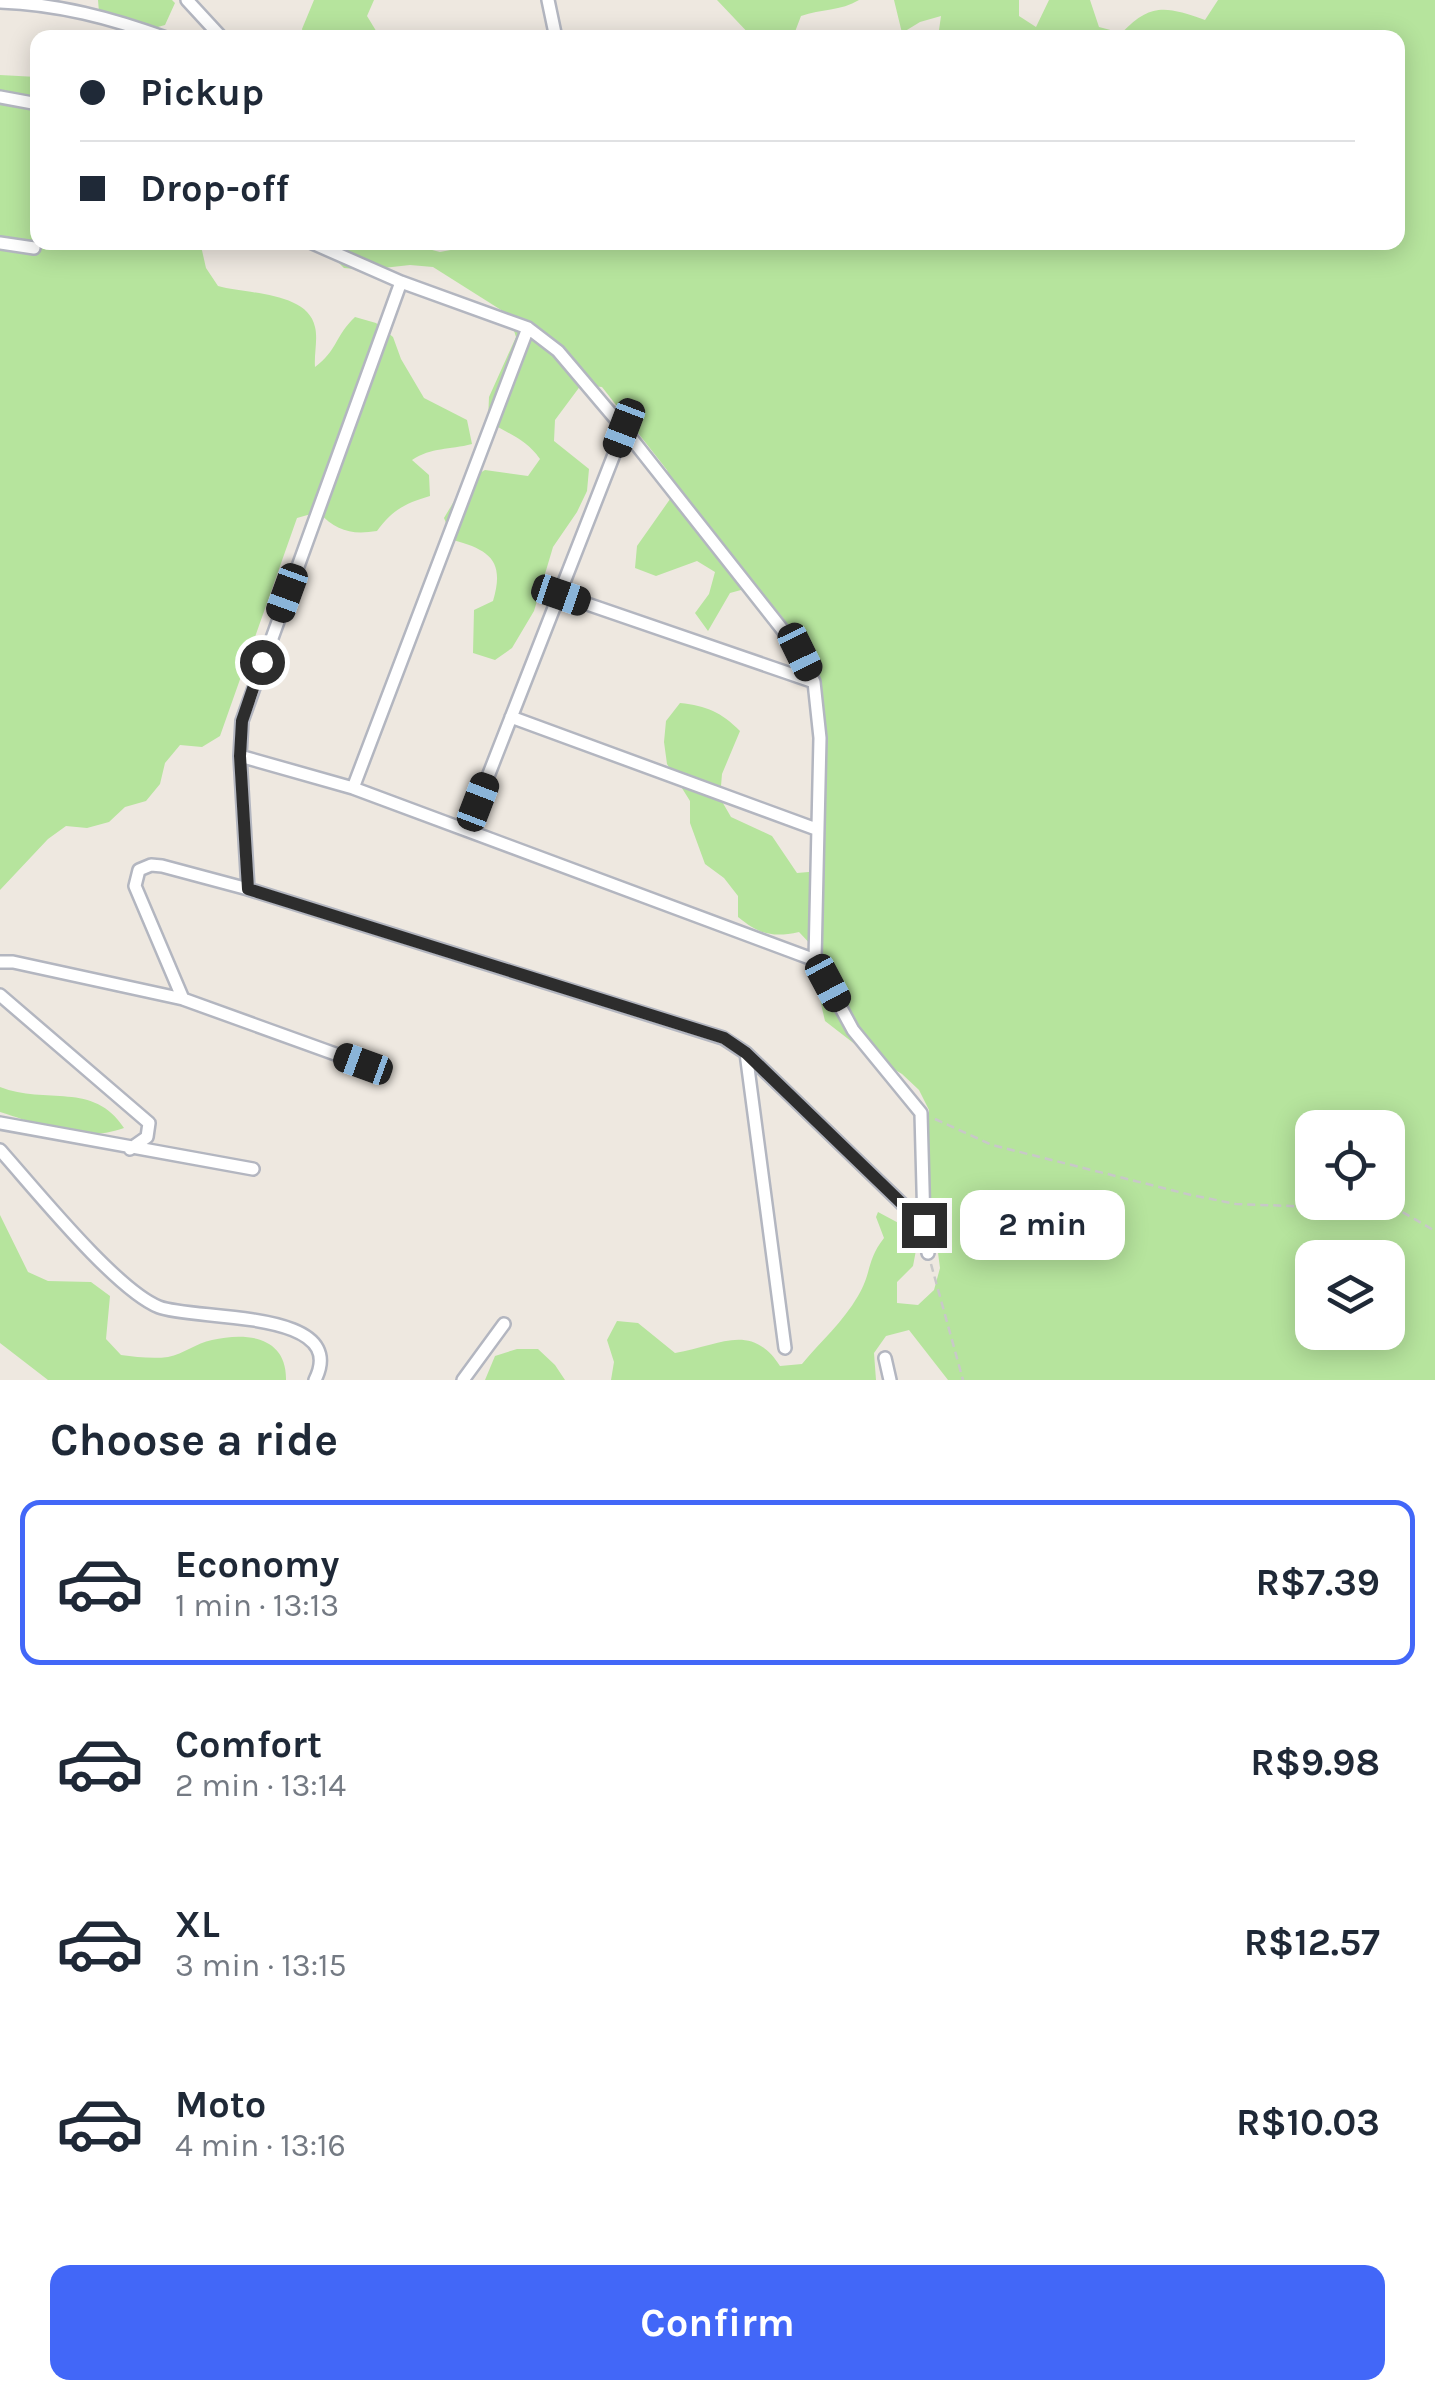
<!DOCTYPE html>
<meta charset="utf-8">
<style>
:root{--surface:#fff;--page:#f2f2f3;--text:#1f2937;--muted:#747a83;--line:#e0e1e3;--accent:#4267f8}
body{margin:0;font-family:Karla,sans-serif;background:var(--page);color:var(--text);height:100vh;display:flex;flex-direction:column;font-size:38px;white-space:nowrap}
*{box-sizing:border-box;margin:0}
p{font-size:32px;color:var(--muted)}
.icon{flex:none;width:55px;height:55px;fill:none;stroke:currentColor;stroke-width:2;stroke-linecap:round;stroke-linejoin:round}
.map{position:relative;height:1380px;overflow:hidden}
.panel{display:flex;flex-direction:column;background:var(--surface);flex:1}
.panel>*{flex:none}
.guide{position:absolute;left:30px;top:30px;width:1375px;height:220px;border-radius:20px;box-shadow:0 5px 25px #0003;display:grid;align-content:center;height:220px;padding:0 50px;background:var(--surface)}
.fabs{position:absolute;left:1295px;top:1110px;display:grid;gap:20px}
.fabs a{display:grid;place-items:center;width:110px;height:110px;border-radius:20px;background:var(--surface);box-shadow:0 5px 25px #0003;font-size:50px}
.end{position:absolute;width:45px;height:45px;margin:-22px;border:12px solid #2d2d2d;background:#fff;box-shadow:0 0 0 5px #fff}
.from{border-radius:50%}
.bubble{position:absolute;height:70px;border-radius:20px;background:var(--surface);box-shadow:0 5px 25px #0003;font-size:32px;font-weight:700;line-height:70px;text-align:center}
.car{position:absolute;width:30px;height:60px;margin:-30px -15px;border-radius:12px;box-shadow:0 0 8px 2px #0007;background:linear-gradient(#222 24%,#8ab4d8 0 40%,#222 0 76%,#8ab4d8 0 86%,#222 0)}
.guide b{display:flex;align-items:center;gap:35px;height:95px;font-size:38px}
.guide b+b{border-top:2px solid var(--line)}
.guide i{width:25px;height:25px;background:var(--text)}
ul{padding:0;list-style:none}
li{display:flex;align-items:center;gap:30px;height:165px;margin:0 20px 15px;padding:0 30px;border:5px solid transparent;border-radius:20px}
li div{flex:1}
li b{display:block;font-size:38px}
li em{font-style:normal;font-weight:700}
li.selected{border-color:var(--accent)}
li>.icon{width:90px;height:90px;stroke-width:1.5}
h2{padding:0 50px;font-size:45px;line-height:120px}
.button{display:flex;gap:20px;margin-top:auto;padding:20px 50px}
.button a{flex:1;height:115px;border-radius:20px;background:var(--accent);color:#fff;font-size:40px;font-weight:700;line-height:115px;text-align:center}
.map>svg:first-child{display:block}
.green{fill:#b6e49d;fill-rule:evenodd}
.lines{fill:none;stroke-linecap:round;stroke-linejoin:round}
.street-casing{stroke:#b3b6c0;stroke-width:16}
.path{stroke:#c8c8c8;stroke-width:2.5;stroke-dasharray:8 5;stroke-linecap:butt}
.street{stroke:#fff;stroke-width:11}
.route{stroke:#2d2d2d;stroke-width:12}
</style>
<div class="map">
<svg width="1435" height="1380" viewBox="0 0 1435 1380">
<rect width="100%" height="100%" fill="#eee8e0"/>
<!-- green -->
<path class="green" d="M 98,0 L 172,0 L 175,3 L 165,25 C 140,33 124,33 100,24 Z
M 314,0 L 374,0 L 367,16 L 378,34 L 385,37 L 304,37 L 302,29 Z
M 717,0 L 859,0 C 841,11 821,9 801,16 L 793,37 L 753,38 Z
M 894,0 L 1019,0 L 1019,16 L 1036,27 L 1049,0 L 1090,0 L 1099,27 L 1122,33 C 1151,2 1167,7 1205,20 L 1218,0 L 1435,0 L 1435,1380 L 948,1380 L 909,1330 L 886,1336 L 874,1353 L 876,1380 L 611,1380 L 614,1362 L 607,1340 L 617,1321 L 638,1323 L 675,1353 C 719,1346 751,1321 780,1366 L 802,1364 C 821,1341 843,1322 858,1296 C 872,1273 866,1261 884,1238 L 876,1217 L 878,1212 L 906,1227 L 917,1245 L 913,1266 L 897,1282 L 897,1303 L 918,1305 L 934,1290 L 940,1268 L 928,1178 L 929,1110 L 919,1090 L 902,1074 L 865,1052 L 825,1021 L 819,995 L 816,950 L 799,932 C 772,938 759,934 738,917 L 738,896 L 724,878 L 705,864 L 690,823 L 690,801 L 667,764 L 664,742 L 666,721 L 680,703 C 707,706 721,712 740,731 L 722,774 L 720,798 L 731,817 L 772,836 L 797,873 L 820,871 L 812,764 L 821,719 L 809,679 L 796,662 L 792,640 L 783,618 L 769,601 L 752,587 L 730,593 L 708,631 L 695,613 L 709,594 L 715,572 L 697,561 L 656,576 L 635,568 L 637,546 L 675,492 L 667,470 L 602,387 L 581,385 L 555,420 L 554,441 L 589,469 L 587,491 L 577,512 L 553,547 L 534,611 L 512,648 L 495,660 L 473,653 L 474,610 L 493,601 C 505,561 490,550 453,540 L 444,518 L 466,481 L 485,470 L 528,476 L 540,459 C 526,439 508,434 488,421 L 489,397 L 516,337 L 509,315 L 433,267 L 410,265 L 365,270 L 344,268 L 326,250 L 283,248 L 277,243 L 405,243 L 440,252 L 461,248 L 467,242 L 1398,242 L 1398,38 L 938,37 L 941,16 L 920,22 L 902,33 ZM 1312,1128 L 1388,1128 L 1388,1202 L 1312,1202 ZM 1312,1258 L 1388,1258 L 1388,1332 L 1312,1332 Z
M 0,75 L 37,77 L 38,242 L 142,242 L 144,246 L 187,242 L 201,246 L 206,268 L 218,286 C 247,294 308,292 315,327 C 318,339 314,354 315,367 C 337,351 335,336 355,317 L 376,323 L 393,337 L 401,359 L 424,398 L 467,420 L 472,444 C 449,450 432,447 412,460 L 429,475 L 430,496 C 406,503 392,510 377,531 C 351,535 337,531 318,512 L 297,518 L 220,736 L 202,747 L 180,745 L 165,763 L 160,784 L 146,801 L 125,807 L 109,822 L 87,828 L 66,826 L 48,839 L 0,890 Z
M 0,1087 C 46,1105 94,1081 124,1128 C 79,1144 43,1125 0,1112 Z
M 0,1215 L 28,1272 L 48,1281 L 91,1282 L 110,1296 L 106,1339 L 121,1355 C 136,1357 153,1359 168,1357 C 184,1354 196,1343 212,1340 C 246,1332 287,1336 286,1380 L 48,1380 L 0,1343 Z
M 517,1349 L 538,1349 L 555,1365 L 565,1380 L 485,1380 L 495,1356 Z"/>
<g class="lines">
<defs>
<path id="street" d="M 187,0 L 222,38
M 548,0 L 556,38
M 0,2 C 58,4 111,18 166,38
M 0,97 L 38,104
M 310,242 L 401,282 L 528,328 L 558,351 L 624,429 L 800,652 L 814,682 L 820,738 L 815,960
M 0,243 L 34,248
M 561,595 L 814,682
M 511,717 L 816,829
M 240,756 L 353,788 L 815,960 L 853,1030 L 921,1113 L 924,1225 L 928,1253
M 353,788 L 528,328
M 467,830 L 624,429
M 248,889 L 240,756 L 242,721 L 401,282
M 0,962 L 13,962 L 183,999 L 363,1064
M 0,995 L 149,1123 L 147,1137 L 130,1149
M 183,999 L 135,886 L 139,870 L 151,865 L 162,866 L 248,889 L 723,1038 L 746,1053 L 924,1225
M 746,1053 L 785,1348
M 0,1123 L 253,1169
M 0,1150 C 34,1188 116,1290 159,1307 C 194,1321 351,1308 315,1380
M 885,1358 L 890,1380
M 463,1380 L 504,1324"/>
</defs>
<!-- street casing -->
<use href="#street" class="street-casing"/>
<!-- path -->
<path class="path" d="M 935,1119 L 992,1145 L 1191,1195 L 1236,1204 L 1399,1210 L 1435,1231
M 931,1264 L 963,1380"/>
<!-- street -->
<use href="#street" class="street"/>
</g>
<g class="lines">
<!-- route -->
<path class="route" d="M 262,662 L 242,721 L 240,756 L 248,889 L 724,1038 L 746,1053 L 924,1225"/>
</g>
</svg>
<div class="fabs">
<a><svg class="icon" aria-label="locate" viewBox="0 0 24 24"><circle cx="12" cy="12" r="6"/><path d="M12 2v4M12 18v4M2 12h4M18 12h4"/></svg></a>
<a><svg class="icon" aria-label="layers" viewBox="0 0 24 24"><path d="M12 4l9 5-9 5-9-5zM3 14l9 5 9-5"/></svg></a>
</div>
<i class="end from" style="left:262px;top:662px"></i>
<i class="end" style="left:924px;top:1225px"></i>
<div class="bubble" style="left:960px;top:1190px;width:165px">2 min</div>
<i class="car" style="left:624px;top:428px;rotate:201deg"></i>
<i class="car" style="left:287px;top:593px;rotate:200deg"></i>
<i class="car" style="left:561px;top:595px;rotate:109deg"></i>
<i class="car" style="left:800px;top:652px;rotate:154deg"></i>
<i class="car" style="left:478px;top:802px;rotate:21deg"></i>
<i class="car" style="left:828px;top:983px;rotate:152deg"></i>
<i class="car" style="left:363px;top:1064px;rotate:290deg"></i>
<div class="guide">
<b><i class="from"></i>Pickup</b>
<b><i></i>Drop-off</b>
</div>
</div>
<section class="panel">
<h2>Choose a ride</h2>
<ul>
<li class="selected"><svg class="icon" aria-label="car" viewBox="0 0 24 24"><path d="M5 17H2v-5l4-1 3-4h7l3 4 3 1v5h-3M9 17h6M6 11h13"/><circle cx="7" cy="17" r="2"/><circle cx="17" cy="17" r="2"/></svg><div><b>Economy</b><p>1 min · 13:13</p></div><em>R$7.39</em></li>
<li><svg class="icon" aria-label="car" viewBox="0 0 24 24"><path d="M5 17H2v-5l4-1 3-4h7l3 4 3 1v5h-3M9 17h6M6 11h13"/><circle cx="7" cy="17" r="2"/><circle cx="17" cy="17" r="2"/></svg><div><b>Comfort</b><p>2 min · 13:14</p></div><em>R$9.98</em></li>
<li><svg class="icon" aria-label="car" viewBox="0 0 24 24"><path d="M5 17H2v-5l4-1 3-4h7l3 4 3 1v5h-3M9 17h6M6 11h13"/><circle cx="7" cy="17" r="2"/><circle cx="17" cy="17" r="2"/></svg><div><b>XL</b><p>3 min · 13:15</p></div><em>R$12.57</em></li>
<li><svg class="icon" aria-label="car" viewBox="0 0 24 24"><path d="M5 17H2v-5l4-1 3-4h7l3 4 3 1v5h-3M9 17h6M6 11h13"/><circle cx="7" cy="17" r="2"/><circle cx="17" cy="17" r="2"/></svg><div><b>Moto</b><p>4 min · 13:16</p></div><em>R$10.03</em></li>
</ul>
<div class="button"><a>Confirm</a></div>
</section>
